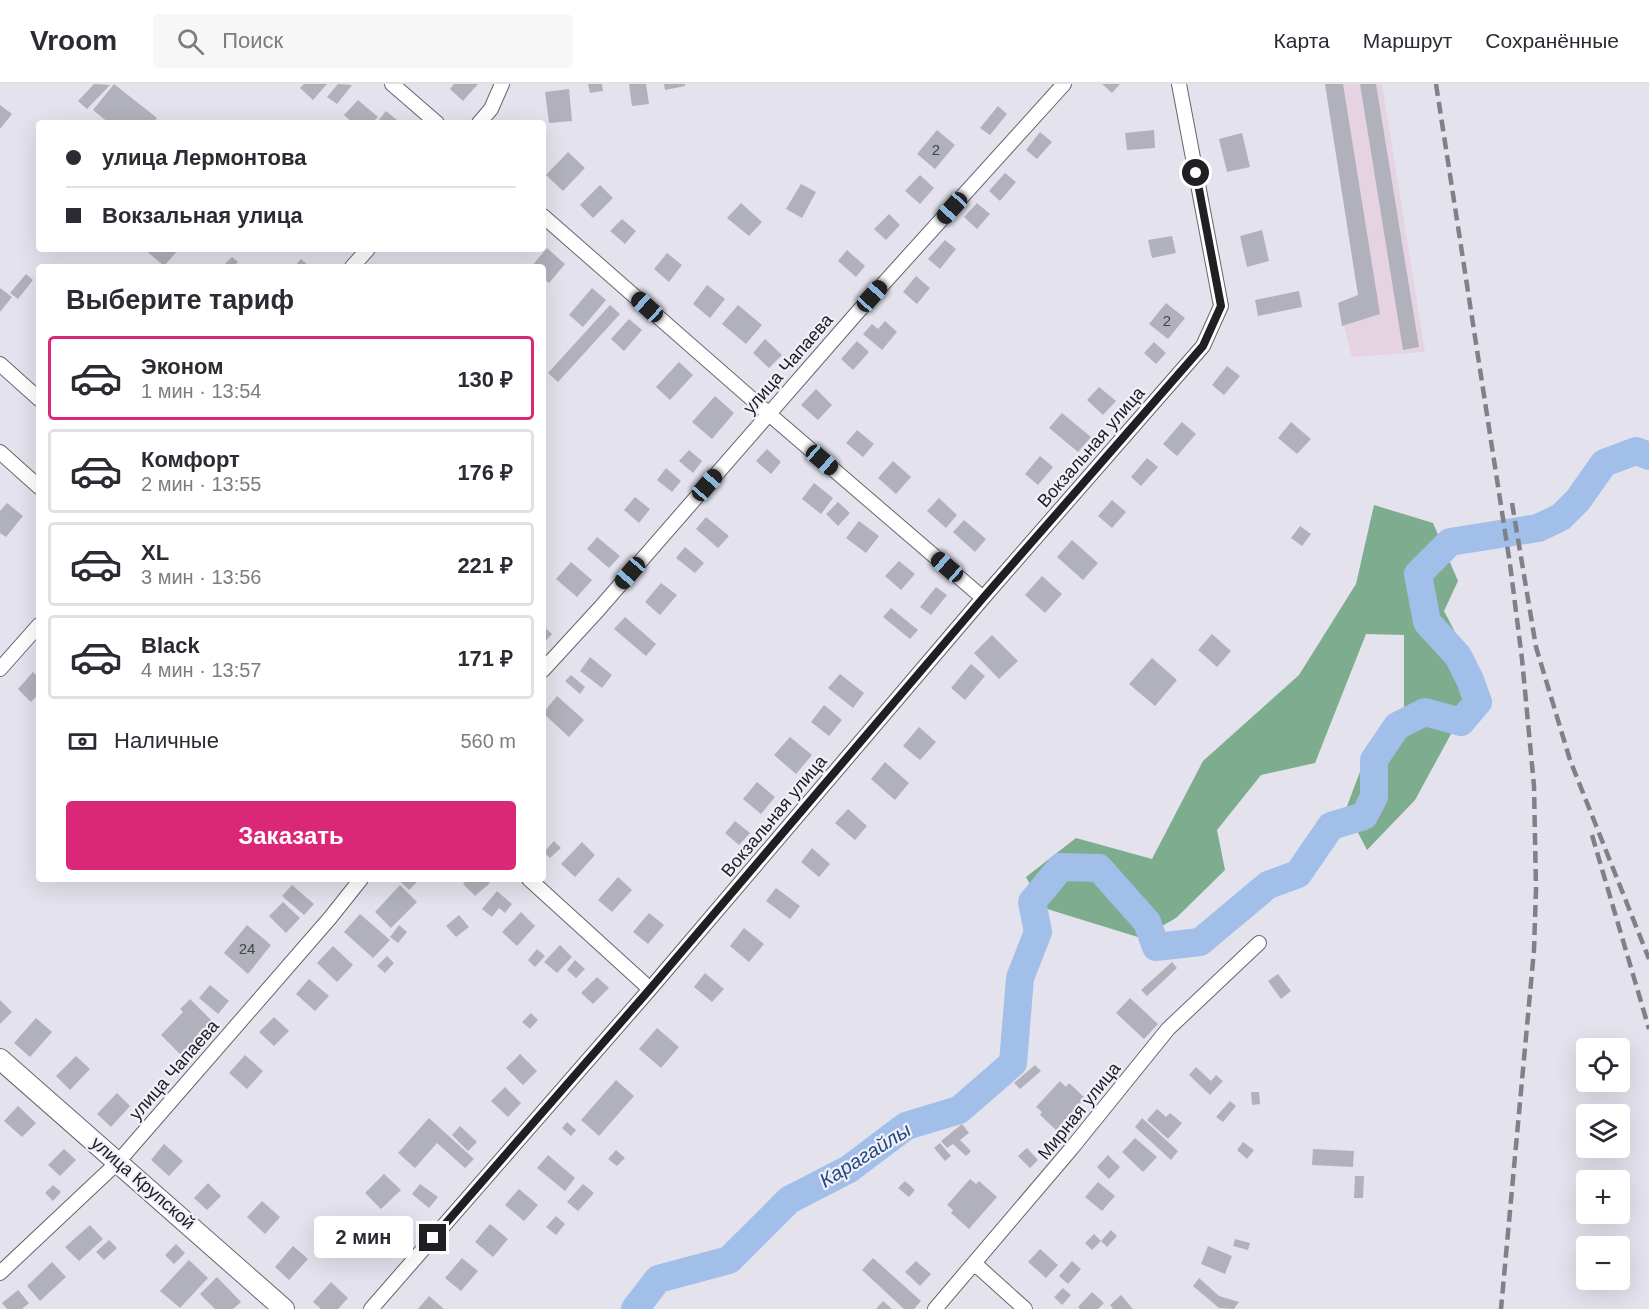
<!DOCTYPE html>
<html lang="ru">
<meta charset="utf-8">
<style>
:root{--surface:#fff;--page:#f7f7f7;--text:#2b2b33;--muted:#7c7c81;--line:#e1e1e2;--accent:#db2777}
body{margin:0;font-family:Arial,sans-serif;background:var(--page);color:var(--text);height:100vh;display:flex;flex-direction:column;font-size:22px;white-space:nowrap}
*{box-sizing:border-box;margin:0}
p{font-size:20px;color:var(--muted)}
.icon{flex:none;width:33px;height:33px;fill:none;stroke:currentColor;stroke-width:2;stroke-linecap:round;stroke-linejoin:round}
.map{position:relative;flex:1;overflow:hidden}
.panel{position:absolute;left:36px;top:180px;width:510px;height:618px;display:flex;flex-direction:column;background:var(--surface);border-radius:6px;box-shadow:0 6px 24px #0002}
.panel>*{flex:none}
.banner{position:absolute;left:36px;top:36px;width:510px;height:132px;border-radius:6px;box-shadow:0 6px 24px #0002;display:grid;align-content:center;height:132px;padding:0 30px;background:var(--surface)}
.controls{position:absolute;left:1576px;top:954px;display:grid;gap:12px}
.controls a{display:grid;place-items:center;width:54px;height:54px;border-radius:6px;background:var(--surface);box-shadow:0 6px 24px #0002;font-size:30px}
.end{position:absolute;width:27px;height:27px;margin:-14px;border:8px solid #202024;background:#fff;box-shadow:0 0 0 3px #fff}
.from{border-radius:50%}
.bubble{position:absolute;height:42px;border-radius:6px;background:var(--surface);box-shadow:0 6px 24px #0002;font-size:20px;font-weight:800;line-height:42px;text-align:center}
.car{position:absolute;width:18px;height:36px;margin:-18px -9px;border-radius:8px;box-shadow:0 0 4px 2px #0007;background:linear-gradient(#222 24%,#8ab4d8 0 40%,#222 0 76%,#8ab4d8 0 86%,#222 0)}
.banner b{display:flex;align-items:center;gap:21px;height:57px;font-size:22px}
.banner b+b{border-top:2px solid var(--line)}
.banner i{width:15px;height:15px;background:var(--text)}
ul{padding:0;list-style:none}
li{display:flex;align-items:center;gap:18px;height:84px;margin:0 12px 9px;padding:0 18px;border:3px solid var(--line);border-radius:6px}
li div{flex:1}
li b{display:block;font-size:22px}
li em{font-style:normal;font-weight:800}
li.current{border-color:var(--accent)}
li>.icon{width:54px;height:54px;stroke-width:1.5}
h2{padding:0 30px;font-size:27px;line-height:72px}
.pay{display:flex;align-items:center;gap:15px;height:66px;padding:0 30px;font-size:22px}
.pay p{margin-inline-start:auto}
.primary-button{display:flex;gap:12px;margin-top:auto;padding:12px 30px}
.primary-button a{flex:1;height:69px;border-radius:6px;background:var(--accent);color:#fff;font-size:24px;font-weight:800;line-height:69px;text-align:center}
header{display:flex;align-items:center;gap:36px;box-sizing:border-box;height:84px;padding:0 30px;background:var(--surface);border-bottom:2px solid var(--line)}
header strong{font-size:28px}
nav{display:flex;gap:33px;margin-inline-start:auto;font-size:21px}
.search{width:420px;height:54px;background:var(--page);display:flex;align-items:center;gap:15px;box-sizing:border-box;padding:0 21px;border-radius:6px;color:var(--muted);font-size:22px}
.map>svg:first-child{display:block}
.industrial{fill:#e6d3e2}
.forest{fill:#7dac8e}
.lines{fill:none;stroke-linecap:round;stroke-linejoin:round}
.river{stroke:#a1bfe9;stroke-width:28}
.building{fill:#b1b1bb}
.street-casing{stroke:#65656e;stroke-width:16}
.secondary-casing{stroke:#65656e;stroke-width:22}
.street{stroke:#fff;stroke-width:14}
.secondary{stroke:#fff;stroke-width:20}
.rail{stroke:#808087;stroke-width:4.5;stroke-dasharray:12 6;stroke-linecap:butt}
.route{stroke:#202024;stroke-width:8}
.labels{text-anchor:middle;stroke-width:4.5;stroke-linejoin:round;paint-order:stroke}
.number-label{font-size:15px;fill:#44444a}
.street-label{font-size:18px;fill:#202024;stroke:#f0effa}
.water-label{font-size:20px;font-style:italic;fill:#234b7e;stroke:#f0effa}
</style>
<header>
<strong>Vroom</strong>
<div class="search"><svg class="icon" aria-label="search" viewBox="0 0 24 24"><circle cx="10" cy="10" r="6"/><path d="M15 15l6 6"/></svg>Поиск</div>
<nav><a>Карта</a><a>Маршрут</a><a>Сохранённые</a></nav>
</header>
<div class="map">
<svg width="1649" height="1225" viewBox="0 0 1649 1225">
<rect width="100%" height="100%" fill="#e3e2ed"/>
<!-- industrial -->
<path class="industrial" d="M 1325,0 L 1382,0 L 1425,268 L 1352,273 L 1338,219 L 1358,211 Z"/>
<!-- forest -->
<path class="forest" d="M 1374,421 L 1433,439 L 1458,497 L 1444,527 L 1483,602 L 1451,650 L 1415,716 L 1367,766 L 1346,725 L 1364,677 L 1404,623 L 1404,551 L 1366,550 L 1315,679 L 1261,691 L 1217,746 L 1225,786 L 1176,834 L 1141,854 L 1044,824 L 1026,793 L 1076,754 L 1152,775 L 1203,677 L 1299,591 L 1356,500 Z"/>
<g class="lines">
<!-- river -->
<path class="river" d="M 635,1225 L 658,1195 L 729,1176 L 789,1116 L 849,1085 L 906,1042 L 959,1026 L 1013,979 L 1020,894 L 1038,848 L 1032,818 L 1061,783 L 1099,784 L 1147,838 L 1156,863 L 1200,858 L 1268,801 L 1298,790 L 1331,742 L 1364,732 L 1374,713 L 1374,676 L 1397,642 L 1425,628 L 1461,638 L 1478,618 L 1470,596 L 1458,572 L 1427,538 L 1418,490 L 1450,458 L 1538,444 L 1561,433 L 1578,416 L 1604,379 L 1636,367 L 1649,372"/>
</g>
<!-- building -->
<path class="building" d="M 94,0 L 110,1 L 87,25 L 78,17 Z
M 114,0 L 157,34 L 153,39 L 109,39 L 93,26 Z
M 304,0 L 327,0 L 313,16 L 300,4 Z
M 338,0 L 352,1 L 337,20 L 327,13 Z
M 454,0 L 478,0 L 463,17 L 450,5 Z
M 588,0 L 602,0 L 603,7 L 590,9 Z
M 629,0 L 646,0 L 649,20 L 632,22 Z
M 664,0 L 685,0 L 685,2 L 665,6 Z
M 1102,0 L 1120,0 L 1112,9 Z
M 1325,0 L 1343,0 L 1380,230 L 1342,242 L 1338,219 L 1358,211 Z
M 1360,0 L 1376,0 L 1419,263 L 1403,266 Z
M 569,5 L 572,37 L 549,39 L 545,8 Z
M 358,16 L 378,33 L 372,39 L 353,39 L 344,31 Z
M 0,21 L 12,30 L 0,45 Z
M 998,22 L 1007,30 L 990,51 L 980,44 Z
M 386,27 L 397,36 L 395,39 L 380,39 L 378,37 Z
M 937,46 L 955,61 L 935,85 L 917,70 Z
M 1154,46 L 1155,64 L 1127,66 L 1125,49 Z
M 1040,48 L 1052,58 L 1037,75 L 1026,66 Z
M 1242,49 L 1250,83 L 1227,88 L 1219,55 Z
M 568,68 L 585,84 L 563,107 L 546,91 Z
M 1005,89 L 1016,98 L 1000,117 L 989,107 Z
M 920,91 L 934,104 L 920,120 L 905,107 Z
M 801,100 L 816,108 L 802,134 L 786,125 Z
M 600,101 L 613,114 L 593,134 L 580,121 Z
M 741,119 L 762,138 L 749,152 L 727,134 Z
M 977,119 L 990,130 L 977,145 L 964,133 Z
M 889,130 L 900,141 L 886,156 L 874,145 Z
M 622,135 L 636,147 L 625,160 L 610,147 Z
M 1262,146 L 1269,177 L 1247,183 L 1240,152 Z
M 1172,152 L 1176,169 L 1152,174 L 1148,156 Z
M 945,156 L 956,165 L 940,185 L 928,175 Z
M 547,164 L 565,180 L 549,199 L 543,194 L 543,183 L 531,183 Z
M 144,165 L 179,165 L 164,182 Z
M 847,166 L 865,182 L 856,193 L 838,177 Z
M 667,169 L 682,181 L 669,198 L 654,185 Z
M 232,173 L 238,178 L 234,183 L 228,183 L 225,180 Z
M 301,175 L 310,183 L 294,183 Z
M 26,190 L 33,196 L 18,215 L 10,209 Z
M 916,192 L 930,204 L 917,220 L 903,208 Z
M 707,201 L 725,215 L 710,234 L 693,220 Z
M 0,204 L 12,213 L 0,228 Z
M 592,204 L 606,216 L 583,243 L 569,231 Z
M 1299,207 L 1302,223 L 1258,232 L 1255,216 Z
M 1166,219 L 1185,234 L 1168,255 L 1149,240 Z
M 610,221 L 620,230 L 558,298 L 548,289 Z
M 738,221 L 762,241 L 746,260 L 722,240 Z
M 629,235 L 642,246 L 624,267 L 611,255 Z
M 885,237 L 897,248 L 882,266 L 863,250 L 872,240 L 878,245 Z
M 765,255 L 782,271 L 769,284 L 753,269 Z
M 857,257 L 869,268 L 853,286 L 841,275 Z
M 1154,258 L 1166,269 L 1156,280 L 1144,269 Z
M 679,278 L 693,291 L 670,316 L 656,303 Z
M 1227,282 L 1240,292 L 1224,311 L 1212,301 Z
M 1099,303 L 1116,317 L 1103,331 L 1087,316 Z
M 816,305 L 832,321 L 818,336 L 801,321 Z
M 715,312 L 734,329 L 712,355 L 692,338 Z
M 1062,329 L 1091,353 L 1078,368 L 1049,344 Z
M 1182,338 L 1196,350 L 1177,372 L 1163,360 Z
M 1291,338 L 1311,355 L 1297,370 L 1278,354 Z
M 857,346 L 874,360 L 863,373 L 846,359 Z
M 767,365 L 781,378 L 771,390 L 756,377 Z
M 689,366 L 702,377 L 693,389 L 679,377 Z
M 1040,372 L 1053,383 L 1038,401 L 1025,390 Z
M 1147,374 L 1158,383 L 1141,402 L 1131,393 Z
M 893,377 L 911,393 L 896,410 L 878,394 Z
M 666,384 L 681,397 L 672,408 L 657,396 Z
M 814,399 L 833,414 L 821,430 L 802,415 Z
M 635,413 L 650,425 L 639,439 L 624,426 Z
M 939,414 L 957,431 L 946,444 L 927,427 Z
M 1112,416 L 1126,428 L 1112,444 L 1098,432 Z
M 838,418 L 850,429 L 838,442 L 826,430 Z
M 7,419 L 23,432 L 6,453 L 0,449 L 0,427 Z
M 706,433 L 729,452 L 718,464 L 696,445 Z
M 964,436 L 986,455 L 975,468 L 953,448 Z
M 859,437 L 879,452 L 866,469 L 846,454 Z
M 1300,442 L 1311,450 L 1302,462 L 1291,454 Z
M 597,453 L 620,472 L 609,484 L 587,465 Z
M 1072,456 L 1098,479 L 1083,496 L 1057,473 Z
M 685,463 L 704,479 L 695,489 L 676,474 Z
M 899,477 L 915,490 L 901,506 L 885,492 Z
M 571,478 L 592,496 L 577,513 L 556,495 Z
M 1042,492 L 1062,510 L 1045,529 L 1025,511 Z
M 661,499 L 677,511 L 660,531 L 645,518 Z
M 936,503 L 947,511 L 931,531 L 920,523 Z
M 891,524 L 918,546 L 910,555 L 883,533 Z
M 625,533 L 656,560 L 646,572 L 614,545 Z
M 543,542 L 552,550 L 543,560 Z
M 1212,550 L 1231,567 L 1217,583 L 1198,566 Z
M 992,551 L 1018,577 L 999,595 L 974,569 Z
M 590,573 L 612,591 L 602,604 L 580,587 Z
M 1152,574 L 1177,596 L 1155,622 L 1129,600 Z
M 971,580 L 985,592 L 965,616 L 951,604 Z
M 33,588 L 39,594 L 39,610 L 31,618 L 18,605 Z
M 840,590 L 864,609 L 853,624 L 828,604 Z
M 571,591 L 585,603 L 580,610 L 565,597 Z
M 557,612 L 584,636 L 569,653 L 543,629 Z
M 824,621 L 842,636 L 829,652 L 811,638 Z
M 919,643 L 936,658 L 920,676 L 903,662 Z
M 790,653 L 812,671 L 796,690 L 774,671 Z
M 885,678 L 909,699 L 895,716 L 871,695 Z
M 757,698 L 775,713 L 761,730 L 743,715 Z
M 848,725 L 867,742 L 855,756 L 835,739 Z
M 735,737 L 750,749 L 739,761 L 725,749 Z
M 554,757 L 561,764 L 550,774 L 544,768 Z
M 582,758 L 595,771 L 575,793 L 561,780 Z
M 812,764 L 830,780 L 819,793 L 801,778 Z
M 618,793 L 632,806 L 612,828 L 598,816 Z
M 398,795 L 420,795 L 409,806 Z
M 468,795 L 486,795 L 490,799 L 475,812 L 463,800 Z
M 292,801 L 314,820 L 304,831 L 282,812 Z
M 400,801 L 417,818 L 391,844 L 375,828 Z
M 776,804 L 800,822 L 790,835 L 766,817 Z
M 497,807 L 512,820 L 505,829 L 499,824 L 492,833 L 482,825 Z
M 283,818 L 300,834 L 286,849 L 269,832 Z
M 521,828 L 535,842 L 517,862 L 502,848 Z
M 649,829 L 664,841 L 648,860 L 633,848 Z
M 360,830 L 390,856 L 373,874 L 344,848 Z
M 459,831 L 469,843 L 456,853 L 446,842 Z
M 247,841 L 271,861 L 248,890 L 224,869 Z
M 399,841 L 407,848 L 398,859 L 390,853 Z
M 744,844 L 764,860 L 749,878 L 730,862 Z
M 560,861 L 572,873 L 557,889 L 544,878 Z
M 333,862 L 353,881 L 337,898 L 317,879 Z
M 537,865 L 545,872 L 535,883 L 528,876 Z
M 387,872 L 394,879 L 385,889 L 377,882 Z
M 575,876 L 585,885 L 576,894 L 567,886 Z
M 1172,878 L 1177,884 L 1147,912 L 1141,906 Z
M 705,889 L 724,905 L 712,918 L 694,903 Z
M 1278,890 L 1291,907 L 1281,915 L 1268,897 Z
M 597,893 L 609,904 L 593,920 L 581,909 Z
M 309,895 L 329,912 L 315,927 L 296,910 Z
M 210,901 L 229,917 L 218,930 L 199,914 Z
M 1130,914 L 1158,940 L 1144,955 L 1116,929 Z
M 190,915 L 215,940 L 205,951 L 204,949 L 181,971 L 161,951 L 183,928 L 180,925 Z
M 0,916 L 12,928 L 0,940 Z
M 531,929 L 538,936 L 530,945 L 522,938 Z
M 274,933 L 289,947 L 274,962 L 259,948 Z
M 36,934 L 52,948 L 30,973 L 14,959 Z
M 657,944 L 679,963 L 661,984 L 639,965 Z
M 520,970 L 537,987 L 523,1001 L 506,984 Z
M 245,971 L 263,987 L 247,1005 L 229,989 Z
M 76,972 L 90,985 L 70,1006 L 56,992 Z
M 1035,981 L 1041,987 L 1020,1005 L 1014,999 Z
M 1196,983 L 1211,997 L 1216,991 L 1223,997 L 1210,1011 L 1189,991 Z
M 616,996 L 634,1012 L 599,1052 L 581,1036 Z
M 1060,997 L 1066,1003 L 1069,999 L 1085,1014 L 1056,1046 L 1040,1031 L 1042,1028 L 1036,1023 Z
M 505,1003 L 521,1019 L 508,1033 L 491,1017 Z
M 1251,1008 L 1259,1008 L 1260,1020 L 1252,1021 Z
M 117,1009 L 130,1022 L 111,1043 L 97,1030 Z
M 1230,1017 L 1236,1022 L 1223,1038 L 1216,1033 Z
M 18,1022 L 36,1039 L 22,1053 L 4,1037 Z
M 1157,1025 L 1166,1033 L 1170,1029 L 1182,1039 L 1168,1055 L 1147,1036 Z
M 429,1034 L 474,1075 L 465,1084 L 437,1059 L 415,1084 L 398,1069 Z
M 1142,1034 L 1178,1067 L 1171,1076 L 1135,1043 Z
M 567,1038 L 576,1046 L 571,1052 L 562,1044 Z
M 962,1040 L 969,1049 L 960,1056 L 971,1067 L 966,1072 L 953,1060 L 947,1064 L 941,1057 Z
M 460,1042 L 477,1058 L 468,1067 L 452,1051 Z
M 1135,1054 L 1157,1073 L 1143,1088 L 1122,1068 Z
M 1243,1058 L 1254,1066 L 1247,1075 L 1237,1066 Z
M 940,1059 L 951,1072 L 945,1077 L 934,1064 Z
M 164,1060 L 183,1077 L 169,1092 L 151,1076 Z
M 1027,1064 L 1038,1076 L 1030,1084 L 1018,1072 Z
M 64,1065 L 76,1076 L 60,1092 L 48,1081 Z
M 1313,1065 L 1354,1067 L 1353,1083 L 1312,1081 Z
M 616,1066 L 625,1074 L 617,1082 L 608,1075 Z
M 548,1071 L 575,1094 L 565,1107 L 537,1084 Z
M 1108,1071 L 1120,1083 L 1109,1095 L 1097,1083 Z
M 384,1090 L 401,1106 L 381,1125 L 365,1109 Z
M 1355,1092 L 1364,1092 L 1363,1114 L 1354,1114 Z
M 970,1095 L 976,1100 L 979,1097 L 997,1113 L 969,1145 L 951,1129 L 953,1126 L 947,1121 Z
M 905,1097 L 915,1106 L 909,1113 L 898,1104 Z
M 1098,1098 L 1115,1112 L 1102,1127 L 1085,1113 Z
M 208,1099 L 221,1112 L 207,1126 L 194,1114 Z
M 420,1100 L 438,1113 L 429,1124 L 412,1110 Z
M 583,1100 L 594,1109 L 578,1127 L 567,1118 Z
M 53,1101 L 61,1108 L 53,1117 L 45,1109 Z
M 519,1105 L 538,1121 L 524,1137 L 505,1121 Z
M 262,1117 L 280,1133 L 265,1150 L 247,1133 Z
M 556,1132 L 565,1140 L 556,1151 L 546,1143 Z
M 490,1140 L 508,1155 L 493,1173 L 475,1158 Z
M 90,1141 L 103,1155 L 79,1177 L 65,1163 Z
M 1111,1146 L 1117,1152 L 1107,1163 L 1101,1157 L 1092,1166 L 1085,1159 L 1094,1150 L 1101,1157 Z
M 1235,1155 L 1250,1159 L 1248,1166 L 1233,1162 Z
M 109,1156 L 117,1164 L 104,1176 L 96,1168 Z
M 176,1160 L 185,1169 L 174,1180 L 165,1171 Z
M 293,1162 L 308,1175 L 289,1196 L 275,1183 Z
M 1208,1162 L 1232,1172 L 1225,1190 L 1201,1180 Z
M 1040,1165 L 1058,1181 L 1046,1194 L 1028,1178 Z
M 462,1174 L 478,1187 L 461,1207 L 445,1194 Z
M 873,1174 L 921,1217 L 914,1225 L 904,1225 L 862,1186 Z
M 189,1176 L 208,1194 L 180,1224 L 160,1207 Z
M 916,1177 L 931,1190 L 920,1202 L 905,1188 Z
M 1072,1177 L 1081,1185 L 1068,1200 L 1059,1192 Z
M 52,1178 L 66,1193 L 40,1217 L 27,1202 Z
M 217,1193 L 241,1218 L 233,1225 L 215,1225 L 200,1210 Z
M 1199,1194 L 1219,1212 L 1239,1218 L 1234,1225 L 1219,1224 L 1193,1202 Z
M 331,1198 L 348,1214 L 338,1225 L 321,1225 L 313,1218 Z
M 1063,1204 L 1071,1211 L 1062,1221 L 1054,1213 Z
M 18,1206 L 29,1219 L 22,1225 L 7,1225 L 2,1219 Z
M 1092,1208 L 1104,1219 L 1098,1225 L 1080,1225 L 1078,1223 Z
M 1121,1211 L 1133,1225 L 1113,1225 L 1110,1221 Z
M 429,1212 L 444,1225 L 418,1225 Z
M 883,1217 L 892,1225 L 876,1225 Z"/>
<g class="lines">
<defs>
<path id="street" d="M 392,0 L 437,39
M 479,39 L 491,25 L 502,0
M 543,132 L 769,330 L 983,514
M 352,183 L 368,165
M 0,280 L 39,315
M 0,368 L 39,403
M 0,585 L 39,541
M 543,586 L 599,525 L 856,230 L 1064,0
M 529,795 L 650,905
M 974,1179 L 1025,1225
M 0,1189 L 118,1078 L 330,834 L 361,795
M 371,1225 L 650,905 L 983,514 L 1203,262 L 1221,222 L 1179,0
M 935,1225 L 1071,1065 L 1168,945 L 1259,859"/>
<path id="secondary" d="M 0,975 L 284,1225"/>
</defs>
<!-- street casing -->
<use href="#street" class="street-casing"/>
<!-- secondary casing -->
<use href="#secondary" class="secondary-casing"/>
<!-- street -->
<use href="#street" class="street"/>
<!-- secondary -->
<use href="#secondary" class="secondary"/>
<!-- rail -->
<path class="rail" d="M 1436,0 L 1510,480 L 1522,575 L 1534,702 L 1536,805 L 1534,866 L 1501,1225
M 1512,419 L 1536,563 L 1570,676 L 1649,875
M 1592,751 L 1649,945"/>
</g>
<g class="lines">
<!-- route -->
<path class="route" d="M 433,1154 L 650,905 L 983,514 L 1203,262 L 1221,222 L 1196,89"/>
</g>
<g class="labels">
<!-- number labels -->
<g class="number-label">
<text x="936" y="71">2</text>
<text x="1167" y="242">2</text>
<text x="247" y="870">24</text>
</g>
<!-- street labels -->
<g class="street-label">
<text transform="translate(788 280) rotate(-49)" y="6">улица Чапаева</text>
<text transform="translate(1091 363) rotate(-49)" y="6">Вокзальная улица</text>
<text transform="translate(774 732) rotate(-50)" y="6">Вокзальная улица</text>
<text transform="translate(174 986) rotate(-49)" y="6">улица Чапаева</text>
<text transform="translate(1079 1027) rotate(-51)" y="6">Мирная улица</text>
<text transform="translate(143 1099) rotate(41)" y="6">улица Крупской</text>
</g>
<!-- water labels -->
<g class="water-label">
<text transform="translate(865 1071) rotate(-32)" y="7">Карагайлы</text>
</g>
</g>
</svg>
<div class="controls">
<a><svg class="icon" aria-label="locate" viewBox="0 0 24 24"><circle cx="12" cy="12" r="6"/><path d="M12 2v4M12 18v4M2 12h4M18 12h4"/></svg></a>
<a><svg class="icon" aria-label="layers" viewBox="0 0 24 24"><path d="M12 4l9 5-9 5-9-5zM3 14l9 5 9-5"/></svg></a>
<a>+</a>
<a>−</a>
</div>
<i class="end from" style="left:1196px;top:89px"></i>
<i class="end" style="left:433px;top:1154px"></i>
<div class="bubble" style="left:314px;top:1132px;width:99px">2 мин</div>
<i class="car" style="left:952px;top:124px;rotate:222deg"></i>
<i class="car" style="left:872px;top:212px;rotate:42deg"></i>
<i class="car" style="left:647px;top:223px;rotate:312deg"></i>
<i class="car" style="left:822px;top:376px;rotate:131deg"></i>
<i class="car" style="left:707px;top:401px;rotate:41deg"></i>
<i class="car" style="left:947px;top:483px;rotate:311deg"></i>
<i class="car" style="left:630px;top:489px;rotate:221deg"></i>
<div class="banner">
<b><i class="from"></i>улица Лермонтова</b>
<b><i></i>Вокзальная улица</b>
</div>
<section class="panel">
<h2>Выберите тариф</h2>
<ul>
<li class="current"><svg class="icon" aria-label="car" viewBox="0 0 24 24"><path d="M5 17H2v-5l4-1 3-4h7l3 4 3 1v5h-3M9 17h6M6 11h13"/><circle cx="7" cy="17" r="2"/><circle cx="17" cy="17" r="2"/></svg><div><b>Эконом</b><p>1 мин · 13:54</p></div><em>130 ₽</em></li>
<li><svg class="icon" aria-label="car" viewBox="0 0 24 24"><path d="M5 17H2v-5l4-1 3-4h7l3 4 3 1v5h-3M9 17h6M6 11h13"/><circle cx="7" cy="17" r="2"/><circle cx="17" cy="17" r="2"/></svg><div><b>Комфорт</b><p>2 мин · 13:55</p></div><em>176 ₽</em></li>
<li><svg class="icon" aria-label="car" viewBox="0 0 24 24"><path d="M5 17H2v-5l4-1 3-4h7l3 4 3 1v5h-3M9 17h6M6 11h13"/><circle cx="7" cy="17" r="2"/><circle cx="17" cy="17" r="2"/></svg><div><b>XL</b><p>3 мин · 13:56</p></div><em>221 ₽</em></li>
<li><svg class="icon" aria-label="car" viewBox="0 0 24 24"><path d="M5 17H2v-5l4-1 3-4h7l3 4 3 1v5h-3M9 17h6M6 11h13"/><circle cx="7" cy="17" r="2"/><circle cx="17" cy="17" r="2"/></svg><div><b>Black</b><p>4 мин · 13:57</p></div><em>171 ₽</em></li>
</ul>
<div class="pay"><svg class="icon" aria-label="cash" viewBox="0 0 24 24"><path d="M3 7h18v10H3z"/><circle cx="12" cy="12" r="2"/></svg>Наличные<p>560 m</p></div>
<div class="primary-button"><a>Заказать</a></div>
</section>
</div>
